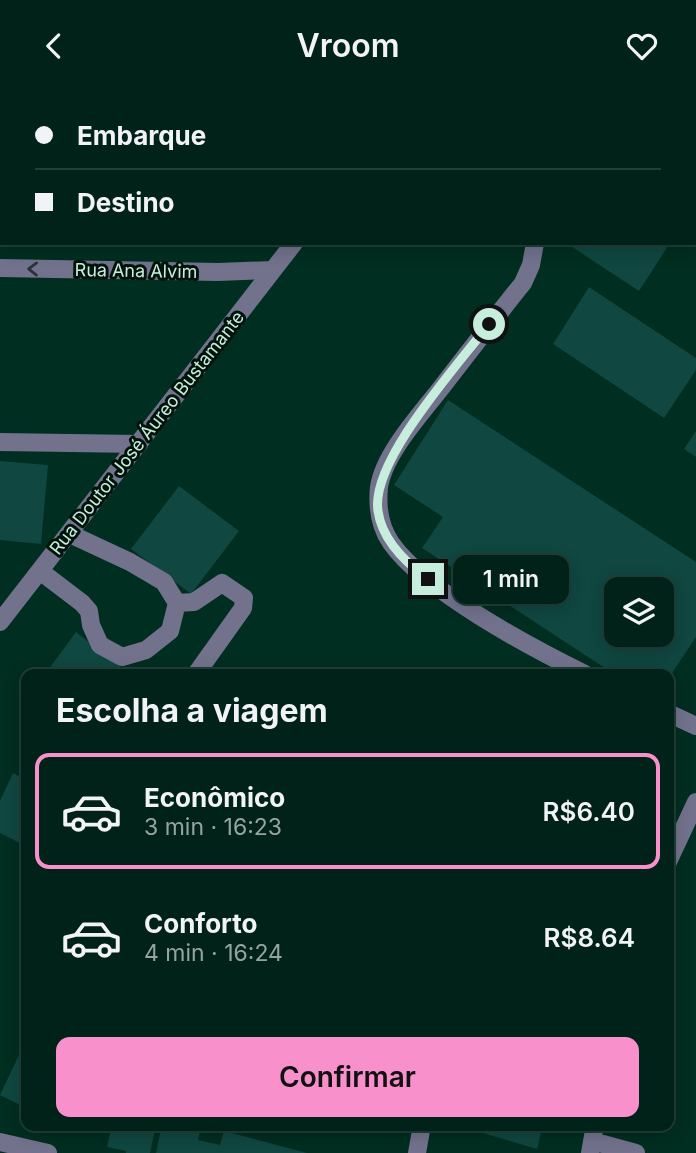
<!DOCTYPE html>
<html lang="pt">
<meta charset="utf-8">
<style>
:root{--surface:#002218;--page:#0a2a21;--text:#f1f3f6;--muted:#95a4a2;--line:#223f37;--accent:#f890cb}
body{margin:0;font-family:Inter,sans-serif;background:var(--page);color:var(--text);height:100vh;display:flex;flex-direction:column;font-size:26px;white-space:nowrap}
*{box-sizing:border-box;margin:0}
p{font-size:23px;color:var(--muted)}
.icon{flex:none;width:38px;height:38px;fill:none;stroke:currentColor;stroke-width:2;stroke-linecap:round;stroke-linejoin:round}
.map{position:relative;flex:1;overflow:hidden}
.drawer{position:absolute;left:21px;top:578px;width:653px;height:462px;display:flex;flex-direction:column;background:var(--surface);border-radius:14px;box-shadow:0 4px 18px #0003,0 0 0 2px var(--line)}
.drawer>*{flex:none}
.top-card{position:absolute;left:0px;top:0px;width:696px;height:154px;box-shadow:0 4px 18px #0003,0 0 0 2px var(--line);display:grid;align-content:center;height:154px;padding:0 35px;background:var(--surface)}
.buttons{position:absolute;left:604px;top:486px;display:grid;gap:14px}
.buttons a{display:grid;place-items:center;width:70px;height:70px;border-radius:14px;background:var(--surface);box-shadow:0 4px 18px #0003,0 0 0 2px var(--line);font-size:35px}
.end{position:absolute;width:32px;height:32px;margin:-16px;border:9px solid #c7eddc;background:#111;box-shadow:0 0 0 4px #111}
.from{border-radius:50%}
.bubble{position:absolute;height:49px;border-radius:14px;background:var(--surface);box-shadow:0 4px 18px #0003,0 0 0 2px var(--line);font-size:23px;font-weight:600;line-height:49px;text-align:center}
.top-card b{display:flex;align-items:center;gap:24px;height:66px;font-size:26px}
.top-card b+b{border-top:2px solid var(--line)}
.top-card i{width:18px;height:18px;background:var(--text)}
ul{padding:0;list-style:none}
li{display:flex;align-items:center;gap:21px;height:116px;margin:0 14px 10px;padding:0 21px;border:4px solid transparent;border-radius:14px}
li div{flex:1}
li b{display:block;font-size:26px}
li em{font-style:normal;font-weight:600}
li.selected{border-color:var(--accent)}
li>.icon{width:63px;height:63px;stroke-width:1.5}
h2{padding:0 35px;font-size:32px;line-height:84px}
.action{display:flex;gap:14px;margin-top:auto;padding:14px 35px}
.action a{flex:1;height:80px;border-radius:14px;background:var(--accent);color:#111;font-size:28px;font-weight:600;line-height:80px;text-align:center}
header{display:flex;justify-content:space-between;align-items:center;height:91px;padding:0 35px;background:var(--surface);font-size:32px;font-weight:600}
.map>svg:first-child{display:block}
.building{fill:#104741;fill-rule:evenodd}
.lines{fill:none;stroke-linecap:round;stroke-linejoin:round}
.minor{stroke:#72728d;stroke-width:18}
.oneway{stroke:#283538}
.route{stroke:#c7eddc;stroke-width:9}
.labels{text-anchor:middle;stroke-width:6;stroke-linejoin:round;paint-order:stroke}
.street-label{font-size:18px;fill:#c7eddc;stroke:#00140b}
</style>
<header><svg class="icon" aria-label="back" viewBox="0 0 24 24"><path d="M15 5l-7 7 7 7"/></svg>Vroom<svg class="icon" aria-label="heart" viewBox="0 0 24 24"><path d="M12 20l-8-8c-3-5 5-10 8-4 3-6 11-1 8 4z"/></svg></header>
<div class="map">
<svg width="696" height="1062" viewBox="0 0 696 1062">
<rect width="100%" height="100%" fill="#002e20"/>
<!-- building -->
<path class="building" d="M 566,152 L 670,152 L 639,200 Z
M 589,196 L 696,267 L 696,279 L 664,327 L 553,253 Z
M 448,309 L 696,471 L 696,546 L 668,588 L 668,583 L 614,583 L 422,457 L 443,426 L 394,394 ZM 616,499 L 662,499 L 662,544 L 616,544 Z
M 696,340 L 696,366 L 684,358 Z
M 0,370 L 48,374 L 41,453 L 0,449 Z
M 179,395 L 239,440 L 191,503 L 131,458 Z
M 76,541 L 130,583 L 45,583 Z
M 13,682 L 26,689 L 26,755 L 0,742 L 0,710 Z
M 26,949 L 26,1017 L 0,1004 Z
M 112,1034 L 156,1034 L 150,1062 L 126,1062 L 126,1060 L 107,1056 Z
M 162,1034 L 201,1036 L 198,1049 L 220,1054 L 224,1040 L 307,1062 L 156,1062 Z
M 456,1034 L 543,1034 L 537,1058 Z"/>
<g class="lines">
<!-- minor -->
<path class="minor" d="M 632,0 L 696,1
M 413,2 L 414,0
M 547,2 L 547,0
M 535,152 L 531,174 L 523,192 C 495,227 468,262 441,297 C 420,324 384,363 379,396 C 377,416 380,436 391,452 C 425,500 530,556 585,583
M 0,177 L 218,181 L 272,179
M 0,351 L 139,353
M 40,480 L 82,512 L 89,520 L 91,534 L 100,554 L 122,566 L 146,559 L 170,540 L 177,512 L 164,491 L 130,471 L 70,443
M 177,512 L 194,511 L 222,492 L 244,507 L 243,517 L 196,583
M 0,531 L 294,152
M 668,622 L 696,635
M 668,771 L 696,711
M 592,1050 L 636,1062
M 0,1051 L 48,1062
M 417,1062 L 422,1034
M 590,1062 L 595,1034"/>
</g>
<!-- one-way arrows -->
<defs><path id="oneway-chevron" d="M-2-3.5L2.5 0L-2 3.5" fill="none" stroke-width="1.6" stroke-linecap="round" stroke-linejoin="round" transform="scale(1.75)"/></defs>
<use class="oneway" href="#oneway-chevron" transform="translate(33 178) rotate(-179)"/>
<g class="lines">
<!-- route -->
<path class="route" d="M 428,488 C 406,472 382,449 378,420 C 370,370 459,273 489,233"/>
</g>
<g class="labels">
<!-- street labels -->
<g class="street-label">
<text transform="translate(136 180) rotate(1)" y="6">Rua Ana Alvim</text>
<text transform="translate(147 342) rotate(-52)" y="6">Rua Doutor José Áureo Bustamante</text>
</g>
</g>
</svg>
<div class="buttons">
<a><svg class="icon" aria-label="layers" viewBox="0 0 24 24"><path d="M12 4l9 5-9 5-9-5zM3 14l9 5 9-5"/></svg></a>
</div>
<i class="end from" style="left:489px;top:233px"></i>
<i class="end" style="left:428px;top:488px"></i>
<div class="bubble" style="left:453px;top:464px;width:116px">1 min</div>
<div class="top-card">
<b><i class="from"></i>Embarque</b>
<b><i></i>Destino</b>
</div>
<section class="drawer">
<h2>Escolha a viagem</h2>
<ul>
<li class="selected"><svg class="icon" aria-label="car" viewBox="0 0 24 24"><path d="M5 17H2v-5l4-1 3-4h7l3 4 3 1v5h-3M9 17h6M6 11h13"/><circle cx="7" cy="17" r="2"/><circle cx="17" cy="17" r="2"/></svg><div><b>Econômico</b><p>3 min · 16:23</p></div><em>R$6.40</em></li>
<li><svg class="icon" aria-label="car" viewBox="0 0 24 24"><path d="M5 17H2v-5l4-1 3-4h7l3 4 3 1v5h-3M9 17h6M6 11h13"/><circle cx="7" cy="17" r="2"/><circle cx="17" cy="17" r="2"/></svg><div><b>Conforto</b><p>4 min · 16:24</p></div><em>R$8.64</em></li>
</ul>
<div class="action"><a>Confirmar</a></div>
</section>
</div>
